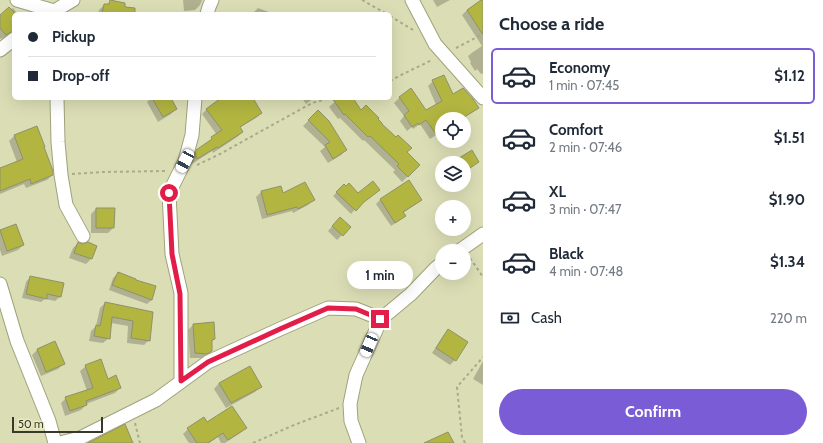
<!DOCTYPE html>
<meta charset="utf-8">
<style>
:root{--surface:#fff;--page:#f6f6f7;--text:#1f2937;--muted:#747a83;--line:#e0e1e3;--accent:#795cd6}
body{margin:0;font-family:Cabin,sans-serif;background:var(--page);color:var(--text);height:100vh;display:flex;flex-direction:column;font-size:15px;white-space:nowrap}
*{box-sizing:border-box;margin:0}
p{font-size:13px;color:var(--muted)}
.icon{flex:none;width:22px;height:22px;fill:none;stroke:currentColor;stroke-width:2;stroke-linecap:round;stroke-linejoin:round}
.map{position:relative;flex:1;overflow:hidden}
.drawer{display:flex;flex-direction:column;background:var(--surface);width:340px}
.drawer>*{flex:none}
.guide{position:absolute;left:12px;top:12px;width:380px;height:88px;border-radius:6px;box-shadow:0 4px 16px #0002;display:grid;align-content:center;height:88px;padding:0 16px;background:var(--surface)}
.buttons{position:absolute;left:435px;top:112px;display:grid;gap:8px}
.buttons a{display:grid;place-items:center;width:36px;height:36px;border-radius:50%;background:var(--surface);box-shadow:0 4px 16px #0002;font-size:20px}
.scale{position:absolute;left:12px;bottom:10px;width:91px;box-sizing:border-box;padding-left:4px;border:2px solid #383929;border-top:0;font-size:11px;line-height:14px;white-space:nowrap;color:#383929;-webkit-text-stroke:3px #e8ebc2;paint-order:stroke}
.end{position:absolute;width:18px;height:18px;margin:-9px;border:5px solid #e11d48;background:#fff;box-shadow:0 0 0 2px #fff}
.from{border-radius:50%}
.bubble{position:absolute;height:28px;border-radius:14px;background:var(--surface);box-shadow:0 4px 16px #0002;font-size:13px;font-weight:700;line-height:28px;text-align:center}
.car{position:absolute;width:12px;height:24px;margin:-12px -6px;border-radius:5px;box-shadow:0 0 3px 1px #0007;background:linear-gradient(#fff 24%,#345 0 40%,#fff 0 76%,#345 0 86%,#fff 0)}
.guide b{display:flex;align-items:center;gap:14px;height:38px;font-size:15px}
.guide b+b{border-top:1px solid var(--line)}
.guide i{width:10px;height:10px;background:var(--text)}
ul{padding:0;list-style:none}
li{display:flex;align-items:center;gap:12px;height:56px;margin:0 8px 6px;padding:0 8px;border:2px solid transparent;border-radius:6px}
li div{flex:1}
li b{display:block;font-size:15px}
li em{font-style:normal;font-weight:700}
li.selected{border-color:var(--accent)}
li>.icon{width:36px;height:36px;stroke-width:1.5}
h2{padding:0 16px;font-size:18px;line-height:48px}
.pay{display:flex;align-items:center;gap:10px;height:44px;padding:0 16px;font-size:15px}
.pay p{margin-inline-start:auto}
.action{display:flex;gap:8px;margin-top:auto;padding:8px 16px}
.action a{flex:1;height:46px;border-radius:24px;background:var(--accent);color:#fff;font-size:16px;font-weight:700;line-height:46px;text-align:center}
main{display:flex;flex:1;min-height:0}
.map>svg:first-child{display:block}
.shadow{fill:#0003}
.building{fill:#b2b540;stroke:#8f916b}
.lines{fill:none;stroke-linecap:round;stroke-linejoin:round}
.street-casing{stroke:#9fa27b;stroke-width:15}
.path{stroke:#a8ab89;stroke-width:2;stroke-dasharray:3 3;stroke-linecap:butt}
.street{stroke:#fff;stroke-width:13}
.route{stroke:#e11d48;stroke-width:5}
</style>
<main>
<div class="map">
<svg width="483" height="443" viewBox="0 0 483 443">
<rect width="100%" height="100%" fill="#dbdeb5"/>
<!-- shadow -->
<path class="shadow" d="M 183,0 L 202,0 L 200,5 L 195,10 L 184,11 Z
M 433,0 L 450,0 L 437,7 Z
M 483,0 L 483,75 L 482,73 L 481,74 L 477,69 L 475,71 L 470,63 L 471,62 L 468,56 L 473,52 L 482,46 L 462,15 L 467,10 Z
M 110,1 L 123,14 L 98,14 L 99,10 L 104,5 L 107,5 Z
M 13,8 L 18,14 L 14,14 L 14,34 L 12,36 L 7,36 L 1,39 L 0,38 L 0,14 L 1,15 Z
M 258,8 L 274,14 L 252,14 Z
M 433,81 L 452,96 L 477,107 L 472,112 L 462,119 L 442,119 L 442,131 L 430,139 L 420,124 L 413,129 L 412,127 L 407,131 L 400,121 L 404,116 L 394,103 L 399,98 L 410,90 L 426,112 L 436,105 L 428,86 Z
M 151,98 L 170,98 L 176,109 L 171,114 L 158,122 L 147,102 Z
M 223,98 L 252,98 L 261,113 L 256,118 L 239,128 L 242,132 L 237,137 L 213,153 L 212,151 L 192,164 L 190,161 L 192,156 L 217,135 L 202,114 L 207,109 Z
M 302,98 L 314,98 L 306,104 Z
M 339,98 L 352,98 L 361,111 L 377,119 L 406,152 L 419,165 L 402,182 L 393,172 L 395,170 L 364,140 L 363,141 L 340,118 L 338,119 L 329,107 Z
M 318,111 L 346,149 L 341,155 L 328,163 L 320,151 L 325,147 L 303,126 Z
M 14,136 L 43,148 L 52,175 L 47,180 L 26,188 L 24,184 L 0,194 L 0,169 L 17,162 L 9,141 Z
M 408,181 L 421,200 L 416,204 L 403,213 L 405,215 L 400,220 L 391,226 L 376,204 L 380,200 Z
M 344,185 L 358,194 L 358,206 L 351,214 L 333,196 Z
M 281,187 L 283,195 L 313,200 L 308,205 L 293,213 L 292,211 L 262,219 L 256,197 L 261,192 Z
M 96,209 L 114,209 L 113,228 L 108,233 L 91,233 L 91,214 Z
M 335,223 L 342,235 L 337,240 L 328,231 Z
M 16,225 L 23,245 L 18,250 L 2,256 L 0,250 L 0,231 Z
M 78,243 L 82,245 L 96,246 L 91,259 L 86,264 L 69,258 L 73,248 Z
M 118,273 L 152,300 L 147,304 L 109,290 L 113,278 Z
M 30,277 L 60,297 L 55,301 L 45,299 L 41,302 L 22,298 L 26,282 Z
M 105,303 L 152,313 L 149,340 L 144,345 L 127,343 L 128,326 L 111,323 L 109,338 L 103,343 L 89,341 L 91,331 L 96,326 L 100,308 Z
M 193,325 L 214,339 L 211,342 L 211,351 L 206,356 L 201,358 L 190,358 L 188,330 Z
M 448,330 L 455,360 L 450,365 L 432,353 L 443,336 Z
M 54,342 L 63,364 L 58,369 L 41,376 L 32,355 L 37,350 Z
M 483,361 L 483,385 L 473,379 Z
M 86,366 L 120,388 L 115,393 L 86,404 L 86,405 L 81,410 L 65,416 L 61,403 L 66,398 L 87,391 L 80,371 Z
M 219,383 L 260,387 L 255,392 L 226,408 L 214,389 Z
M 207,424 L 245,428 L 240,433 L 225,443 L 221,443 L 218,437 L 209,443 L 189,443 L 183,434 L 188,429 Z"/>
<!-- building -->
<path class="building" d="M 110,0 L 125,3 L 125,7 L 135,8 L 135,14 L 102,14 L 104,4 L 109,4 Z
M 481,0 L 483,0 L 483,35 L 467,10 Z
M 9,7 L 14,12 L 14,31 L 9,33 L 6,35 L 0,28 L 0,15 Z
M 444,75 L 453,94 L 463,88 L 473,99 L 479,108 L 461,119 L 442,119 L 442,130 L 436,134 L 426,120 L 419,125 L 418,123 L 412,127 L 404,115 L 409,111 L 399,97 L 411,88 L 426,110 L 442,101 L 432,80 Z
M 152,98 L 171,98 L 177,109 L 163,117 Z
M 221,98 L 253,98 L 262,113 L 240,127 L 243,132 L 218,148 L 217,147 L 197,159 L 195,155 L 196,150 L 212,139 L 211,137 L 222,130 L 206,109 Z
M 332,98 L 353,98 L 361,110 L 366,105 L 379,118 L 378,119 L 382,123 L 382,124 L 396,137 L 398,135 L 412,148 L 407,152 L 420,165 L 408,177 L 397,166 L 399,164 L 370,136 L 368,137 L 345,114 L 344,115 Z
M 318,110 L 329,121 L 347,150 L 333,159 L 325,145 L 330,142 L 308,120 Z
M 37,126 L 45,147 L 44,147 L 53,171 L 53,175 L 31,184 L 30,179 L 0,191 L 0,168 L 23,159 L 14,135 Z
M 472,150 L 479,162 L 464,172 L 464,163 L 451,163 Z
M 409,180 L 422,200 L 403,212 L 406,216 L 395,223 L 380,199 Z
M 373,181 L 380,190 L 364,202 L 356,211 L 336,192 L 344,184 L 346,186 L 349,183 L 358,193 Z
M 305,182 L 315,200 L 298,209 L 297,207 L 267,215 L 261,191 L 281,186 L 283,193 Z
M 96,208 L 115,208 L 114,228 L 96,228 Z
M 340,217 L 351,227 L 343,236 L 332,226 Z
M 16,224 L 24,245 L 7,251 L 0,230 Z
M 78,242 L 82,244 L 88,242 L 97,246 L 92,259 L 74,253 Z
M 118,272 L 136,279 L 136,280 L 156,286 L 152,300 L 112,285 Z
M 30,276 L 64,283 L 61,297 L 47,294 L 47,299 L 26,294 Z
M 105,302 L 153,312 L 150,341 L 131,338 L 133,321 L 112,317 L 110,339 L 94,336 L 96,325 L 100,326 Z
M 214,322 L 215,339 L 212,340 L 212,351 L 207,354 L 195,353 L 193,324 Z
M 448,329 L 468,342 L 456,361 L 436,348 Z
M 55,341 L 65,364 L 46,372 L 37,349 Z
M 101,359 L 108,379 L 116,375 L 121,388 L 86,401 L 87,405 L 70,411 L 65,397 L 93,388 L 85,365 Z
M 250,366 L 262,387 L 231,403 L 219,383 Z
M 232,406 L 247,428 L 228,440 L 223,433 L 208,443 L 197,443 L 187,428 L 204,417 L 207,422 Z
M 125,424 L 133,443 L 88,443 Z
M 448,432 L 454,443 L 424,443 Z"/>
<g class="lines">
<defs>
<path id="street" d="M 17,0 L 54,11 L 54,14
M 412,0 L 435,44 L 483,98
M 49,14 L 73,0
M 207,14 L 209,7 L 212,0
M 0,50 L 14,39
M 57,98 L 58,142 L 61,175 L 66,205 L 83,236
M 459,251 L 483,234
M 0,284 L 17,341 L 49,421 L 55,443
M 181,381 L 181,293 L 172,254 L 169,193 L 185,161 L 192,135 L 195,98
M 60,443 L 80,438 L 156,400 L 208,362 L 280,329 L 328,308 L 356,309 L 381,319
M 359,443 L 351,421 L 350,404 L 356,375 L 381,319 L 411,294 L 435,269 L 442,263"/>
</defs>
<!-- street casing -->
<use href="#street" class="street-casing"/>
<!-- path -->
<path class="path" d="M 362,0 L 387,14
M 390,16 L 413,30
M 456,48 L 483,34
M 390,81 L 399,76 L 432,60
M 197,165 L 220,154 L 312,103 L 330,98
M 72,174 L 103,172 L 166,171
M 470,258 L 483,277
M 135,423 L 140,443
M 253,443 L 294,425 L 339,408
M 465,443 L 462,437 L 457,387 L 483,357"/>
<!-- street -->
<use href="#street" class="street"/>
</g>
<g class="lines">
<!-- route -->
<path class="route" d="M 169,193 L 172,254 L 180,294 L 181,381 L 208,362 L 280,329 L 328,308 L 356,309 L 380,319"/>
</g>
</svg>
<div class="buttons">
<a><svg class="icon" aria-label="locate" viewBox="0 0 24 24"><circle cx="12" cy="12" r="6"/><path d="M12 2v4M12 18v4M2 12h4M18 12h4"/></svg></a>
<a><svg class="icon" aria-label="layers" viewBox="0 0 24 24"><path d="M12 4l9 5-9 5-9-5zM3 14l9 5 9-5"/></svg></a>
<a>+</a>
<a>−</a>
</div>
<div class="scale">50 m</div>
<i class="end from" style="left:169px;top:193px"></i>
<i class="end" style="left:380px;top:319px"></i>
<div class="bubble" style="left:347px;top:261px;width:66px">1 min</div>
<i class="car" style="left:185px;top:161px;rotate:208deg"></i>
<i class="car" style="left:369px;top:345px;rotate:203deg"></i>
<div class="guide">
<b><i class="from"></i>Pickup</b>
<b><i></i>Drop-off</b>
</div>
</div>
<section class="drawer">
<h2>Choose a ride</h2>
<ul>
<li class="selected"><svg class="icon" aria-label="car" viewBox="0 0 24 24"><path d="M5 17H2v-5l4-1 3-4h7l3 4 3 1v5h-3M9 17h6M6 11h13"/><circle cx="7" cy="17" r="2"/><circle cx="17" cy="17" r="2"/></svg><div><b>Economy</b><p>1 min · 07:45</p></div><em>$1.12</em></li>
<li><svg class="icon" aria-label="car" viewBox="0 0 24 24"><path d="M5 17H2v-5l4-1 3-4h7l3 4 3 1v5h-3M9 17h6M6 11h13"/><circle cx="7" cy="17" r="2"/><circle cx="17" cy="17" r="2"/></svg><div><b>Comfort</b><p>2 min · 07:46</p></div><em>$1.51</em></li>
<li><svg class="icon" aria-label="car" viewBox="0 0 24 24"><path d="M5 17H2v-5l4-1 3-4h7l3 4 3 1v5h-3M9 17h6M6 11h13"/><circle cx="7" cy="17" r="2"/><circle cx="17" cy="17" r="2"/></svg><div><b>XL</b><p>3 min · 07:47</p></div><em>$1.90</em></li>
<li><svg class="icon" aria-label="car" viewBox="0 0 24 24"><path d="M5 17H2v-5l4-1 3-4h7l3 4 3 1v5h-3M9 17h6M6 11h13"/><circle cx="7" cy="17" r="2"/><circle cx="17" cy="17" r="2"/></svg><div><b>Black</b><p>4 min · 07:48</p></div><em>$1.34</em></li>
</ul>
<div class="pay"><svg class="icon" aria-label="cash" viewBox="0 0 24 24"><path d="M3 7h18v10H3z"/><circle cx="12" cy="12" r="2"/></svg>Cash<p>220 m</p></div>
<div class="action"><a>Confirm</a></div>
</section>
</main>
